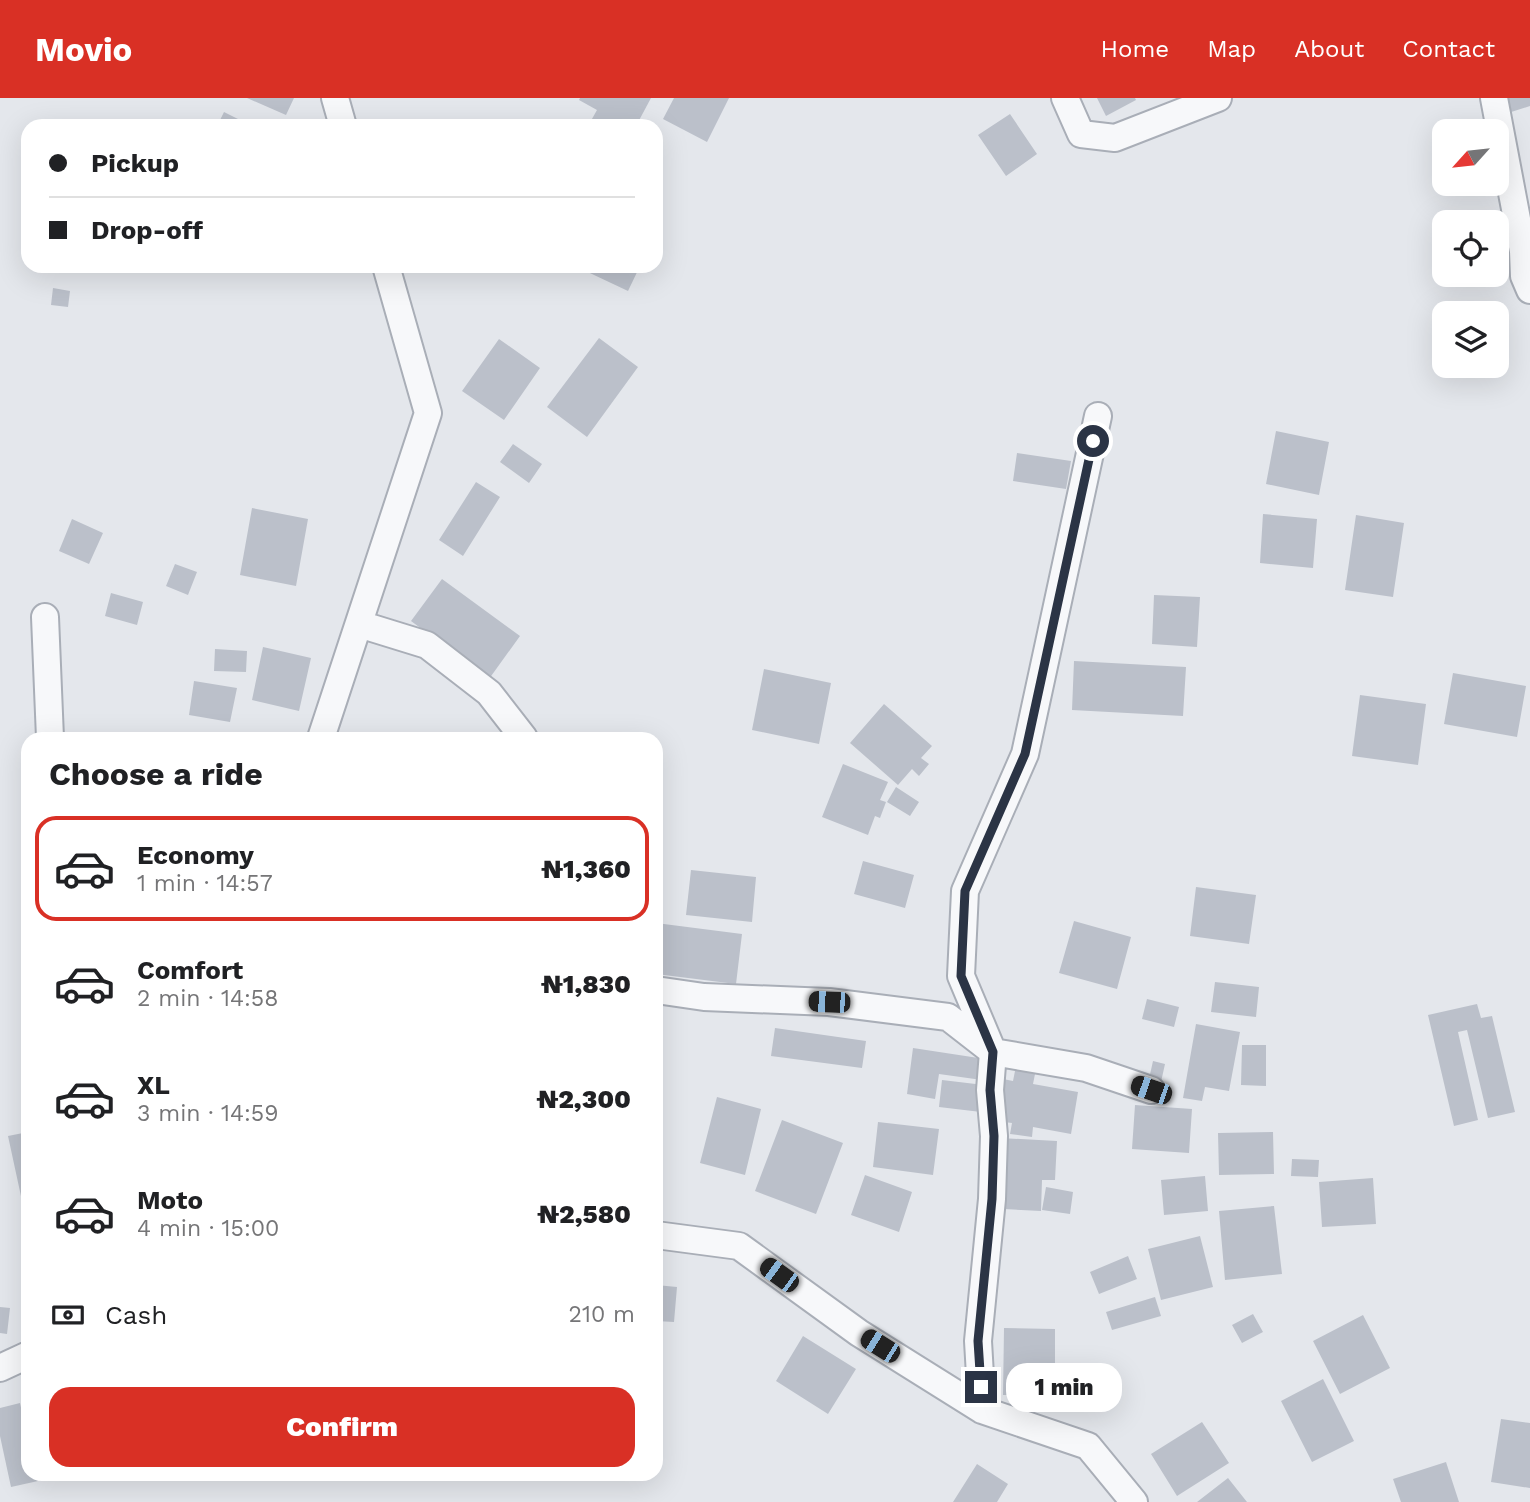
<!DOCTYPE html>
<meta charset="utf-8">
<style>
:root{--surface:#fff;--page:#f6f6f6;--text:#202124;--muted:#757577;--line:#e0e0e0;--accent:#d93025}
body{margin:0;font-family:"Work Sans",sans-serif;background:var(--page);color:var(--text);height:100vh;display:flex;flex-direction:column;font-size:26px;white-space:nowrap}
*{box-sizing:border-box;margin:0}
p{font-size:23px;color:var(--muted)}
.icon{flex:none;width:38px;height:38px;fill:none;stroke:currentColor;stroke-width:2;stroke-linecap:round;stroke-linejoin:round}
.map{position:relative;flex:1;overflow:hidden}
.sheet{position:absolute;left:21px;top:634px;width:642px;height:749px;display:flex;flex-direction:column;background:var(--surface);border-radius:21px;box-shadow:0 7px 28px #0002}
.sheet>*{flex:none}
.top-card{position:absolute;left:21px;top:21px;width:642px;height:154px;border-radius:21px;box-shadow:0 7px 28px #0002;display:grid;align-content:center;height:154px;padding:0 28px;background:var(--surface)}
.needle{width:46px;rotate:243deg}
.buttons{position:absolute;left:1432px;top:21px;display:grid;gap:14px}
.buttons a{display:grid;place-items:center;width:77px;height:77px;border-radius:14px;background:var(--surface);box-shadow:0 7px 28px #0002;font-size:35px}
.end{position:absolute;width:32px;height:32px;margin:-16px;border:9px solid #2b3445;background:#fff;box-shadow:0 0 0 4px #fff}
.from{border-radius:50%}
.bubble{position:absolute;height:49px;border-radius:21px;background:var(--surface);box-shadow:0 7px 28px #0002;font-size:23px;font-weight:800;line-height:49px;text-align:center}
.car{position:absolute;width:21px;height:42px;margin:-21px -10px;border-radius:9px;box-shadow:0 0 5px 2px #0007;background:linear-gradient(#222 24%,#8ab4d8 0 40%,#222 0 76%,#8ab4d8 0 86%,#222 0)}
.top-card b{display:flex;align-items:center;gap:24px;height:66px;font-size:26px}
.top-card b+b{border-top:2px solid var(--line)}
.top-card i{width:18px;height:18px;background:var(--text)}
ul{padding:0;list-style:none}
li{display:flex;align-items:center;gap:21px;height:105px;margin:0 14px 10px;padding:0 14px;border:4px solid transparent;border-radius:21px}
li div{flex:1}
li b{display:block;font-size:26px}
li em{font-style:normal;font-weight:800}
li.selected{border-color:var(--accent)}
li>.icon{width:63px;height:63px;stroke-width:1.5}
h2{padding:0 28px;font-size:32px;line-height:84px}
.pay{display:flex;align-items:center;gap:18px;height:77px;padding:0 28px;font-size:26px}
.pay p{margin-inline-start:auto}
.action{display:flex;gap:14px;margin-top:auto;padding:14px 28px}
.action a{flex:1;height:80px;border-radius:21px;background:var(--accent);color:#fff;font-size:28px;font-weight:800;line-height:80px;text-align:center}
header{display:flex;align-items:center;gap:42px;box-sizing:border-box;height:98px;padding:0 35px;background:var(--accent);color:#fff}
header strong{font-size:33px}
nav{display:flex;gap:38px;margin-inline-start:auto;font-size:24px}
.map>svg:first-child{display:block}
.building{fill:#bbc0ca}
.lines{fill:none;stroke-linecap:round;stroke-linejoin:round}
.street-casing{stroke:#a9aeb7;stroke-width:30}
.street{stroke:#f7f8fa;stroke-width:26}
.route{stroke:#2b3445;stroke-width:9}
</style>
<header>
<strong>Movio</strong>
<nav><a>Home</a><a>Map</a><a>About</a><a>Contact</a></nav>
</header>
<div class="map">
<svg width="1530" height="1404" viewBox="0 0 1530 1404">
<rect width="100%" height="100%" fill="#e4e7ec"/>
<!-- building -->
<path class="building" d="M 247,0 L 294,0 L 286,17 Z
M 580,0 L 651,0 L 636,28 L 588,28 L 597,12 L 579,2 Z
M 674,0 L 729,0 L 707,44 L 663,21 Z
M 1097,0 L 1135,0 L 1136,2 L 1106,18 Z
M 1504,0 L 1530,0 L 1530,8 L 1508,15 Z
M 224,14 L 252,28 L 217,28 Z
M 1010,16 L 1037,56 L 1006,78 L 978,37 Z
M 575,168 L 640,168 L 628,193 Z
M 53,190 L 70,193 L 68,209 L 51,207 Z
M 599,240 L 638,269 L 587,339 L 547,309 Z
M 499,241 L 540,270 L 504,322 L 462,293 Z
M 1276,333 L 1329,344 L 1319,397 L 1266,386 Z
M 513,346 L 542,366 L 529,385 L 500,364 Z
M 1017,355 L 1071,363 L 1066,391 L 1013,383 Z
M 476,384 L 500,399 L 463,458 L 439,442 Z
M 252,410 L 308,421 L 296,488 L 240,477 Z
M 1263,416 L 1317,421 L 1313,470 L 1260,465 Z
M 1356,417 L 1404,425 L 1393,499 L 1345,492 Z
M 72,421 L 103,435 L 89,466 L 59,453 Z
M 175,466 L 197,474 L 188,497 L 166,488 Z
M 442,481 L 520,538 L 489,581 L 411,523 Z
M 111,495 L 143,504 L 137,527 L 105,518 Z
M 1154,497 L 1200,499 L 1197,549 L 1152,546 Z
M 263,549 L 311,560 L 299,613 L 252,602 Z
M 215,551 L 247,553 L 246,574 L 214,573 Z
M 1074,563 L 1186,569 L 1183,618 L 1072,612 Z
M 764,571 L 831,585 L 819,646 L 752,632 Z
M 1453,575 L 1526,588 L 1517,639 L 1444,626 Z
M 194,583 L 237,590 L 230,624 L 189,617 Z
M 1360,597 L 1426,606 L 1418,667 L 1352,658 Z
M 884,606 L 932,648 L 921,660 L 929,666 L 919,678 L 912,671 L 898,687 L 850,645 Z
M 843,666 L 888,684 L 880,702 L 886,704 L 880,720 L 875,718 L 868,737 L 822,719 Z
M 896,689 L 919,704 L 910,718 L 887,704 Z
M 863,763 L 914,777 L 905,810 L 854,796 Z
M 691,772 L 756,779 L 752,824 L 686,817 Z
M 1196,789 L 1256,797 L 1249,846 L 1190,838 Z
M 1074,823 L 1131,839 L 1117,891 L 1059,875 Z
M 656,825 L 742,836 L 736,886 L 656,876 Z
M 1215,884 L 1259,889 L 1256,919 L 1211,914 Z
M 1147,901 L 1179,909 L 1174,929 L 1142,921 Z
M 1477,906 L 1481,920 L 1492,918 L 1515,1014 L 1488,1020 L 1467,932 L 1458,934 L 1478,1022 L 1454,1028 L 1428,917 Z
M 1196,926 L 1240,934 L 1229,993 L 1205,989 L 1202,1003 L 1183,1000 Z
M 775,930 L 866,943 L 862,970 L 771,958 Z
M 1242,947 L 1266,947 L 1266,988 L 1241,987 Z
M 913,950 L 985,961 L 982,982 L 939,976 L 935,1001 L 907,996 Z
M 1153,963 L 1165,966 L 1161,984 L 1149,981 Z
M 1016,968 L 1036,971 L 1033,986 L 1078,994 L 1071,1036 L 1033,1029 L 1032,1039 L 1010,1036 L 1012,1025 L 996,1023 L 1003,981 L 1013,983 Z
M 942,982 L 984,987 L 981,1014 L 939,1009 Z
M 717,999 L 761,1011 L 745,1077 L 700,1065 Z
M 1135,1007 L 1192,1011 L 1189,1055 L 1132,1051 Z
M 782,1022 L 843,1045 L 816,1116 L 755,1093 Z
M 878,1024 L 939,1031 L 933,1077 L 873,1069 Z
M 28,1034 L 28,1126 L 27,1126 L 8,1038 Z
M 1273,1034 L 1274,1076 L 1219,1077 L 1218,1035 Z
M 1000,1040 L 1057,1043 L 1055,1082 L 1042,1082 L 1041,1113 L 1004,1111 Z
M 1292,1061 L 1319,1062 L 1318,1079 L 1291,1078 Z
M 865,1077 L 912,1094 L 899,1134 L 851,1117 Z
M 1205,1078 L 1208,1113 L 1164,1117 L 1161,1082 Z
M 1373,1080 L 1376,1126 L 1322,1129 L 1319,1084 Z
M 1046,1089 L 1073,1094 L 1070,1116 L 1042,1112 Z
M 1274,1108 L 1282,1176 L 1225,1182 L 1219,1113 Z
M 1200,1138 L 1213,1189 L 1161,1202 L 1148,1151 Z
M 1128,1158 L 1137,1181 L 1099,1196 L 1090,1174 Z
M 656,1187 L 677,1189 L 674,1224 L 656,1223 Z
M 1155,1199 L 1161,1218 L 1112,1232 L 1106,1214 Z
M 0,1209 L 10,1210 L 7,1236 L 0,1235 Z
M 1253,1216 L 1263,1234 L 1242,1245 L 1232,1227 Z
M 1363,1217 L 1390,1270 L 1340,1296 L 1313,1243 Z
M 1004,1230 L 1055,1231 L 1055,1298 L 1003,1297 Z
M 803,1238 L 856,1271 L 828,1316 L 776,1283 Z
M 1323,1281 L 1354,1343 L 1312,1364 L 1281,1303 Z
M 20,1305 L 28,1342 L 28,1376 L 36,1376 L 38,1383 L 11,1389 L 0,1338 L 0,1310 Z
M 1501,1321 L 1530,1325 L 1530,1390 L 1491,1384 Z
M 1202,1324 L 1229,1365 L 1177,1398 L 1151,1356 Z
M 1446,1364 L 1459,1404 L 1401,1404 L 1393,1381 Z
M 977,1366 L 1008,1386 L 997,1404 L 953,1404 Z
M 1228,1380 L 1247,1404 L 1197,1404 Z"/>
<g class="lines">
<defs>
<path id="street" d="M 335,0 L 343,28
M 1065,0 L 1081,36 L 1115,40 L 1218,0
M 1494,0 L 1523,153 L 1524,178 L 1530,192
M 45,519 L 50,640
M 359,526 L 427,547 L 489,595 L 524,640
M 321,640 L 428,315 L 386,168
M 656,892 L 704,899 L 829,904 L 948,919 L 993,954 L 1086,970 L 1151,992
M 656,1137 L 739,1148 L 859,1235 L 982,1312 L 1088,1348 L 1134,1404
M 0,1270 L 28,1257
M 982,1312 L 978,1243 L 992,1101 L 994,1038 L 990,992 L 993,954 L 961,878 L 965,793 L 1025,656 L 1098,318"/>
</defs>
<!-- street casing -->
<use href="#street" class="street-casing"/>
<!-- street -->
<use href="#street" class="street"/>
</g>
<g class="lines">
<!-- route -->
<path class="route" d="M 981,1289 L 978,1243 L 992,1101 L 994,1038 L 990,992 L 993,954 L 961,878 L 965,793 L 1025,656 L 1093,343"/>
</g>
</svg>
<div class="buttons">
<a><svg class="needle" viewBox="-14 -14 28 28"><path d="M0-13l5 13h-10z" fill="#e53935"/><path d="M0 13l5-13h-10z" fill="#757577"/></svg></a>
<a><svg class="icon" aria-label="locate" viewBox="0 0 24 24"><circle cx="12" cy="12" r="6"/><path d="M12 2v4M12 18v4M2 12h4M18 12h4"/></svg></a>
<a><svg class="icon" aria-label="layers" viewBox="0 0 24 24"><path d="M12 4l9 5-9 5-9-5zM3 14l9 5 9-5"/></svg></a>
</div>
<i class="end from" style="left:1093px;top:343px"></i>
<i class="end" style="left:981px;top:1289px"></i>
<div class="bubble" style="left:1006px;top:1265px;width:116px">1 min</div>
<i class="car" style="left:829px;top:904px;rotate:272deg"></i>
<i class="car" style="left:1151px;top:992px;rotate:289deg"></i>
<i class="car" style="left:779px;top:1177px;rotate:306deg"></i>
<i class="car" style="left:880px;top:1248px;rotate:302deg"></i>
<div class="top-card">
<b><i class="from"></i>Pickup</b>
<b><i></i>Drop-off</b>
</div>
<section class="sheet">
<h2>Choose a ride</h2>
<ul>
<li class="selected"><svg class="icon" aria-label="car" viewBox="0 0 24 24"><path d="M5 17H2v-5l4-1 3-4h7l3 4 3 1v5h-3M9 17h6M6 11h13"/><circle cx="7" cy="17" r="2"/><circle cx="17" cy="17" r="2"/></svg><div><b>Economy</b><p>1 min · 14:57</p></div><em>₦1,360</em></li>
<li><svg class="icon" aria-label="car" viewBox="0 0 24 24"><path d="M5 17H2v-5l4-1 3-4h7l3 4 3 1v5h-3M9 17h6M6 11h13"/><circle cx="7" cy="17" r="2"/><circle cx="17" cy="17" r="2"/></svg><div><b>Comfort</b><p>2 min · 14:58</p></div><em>₦1,830</em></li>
<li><svg class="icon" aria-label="car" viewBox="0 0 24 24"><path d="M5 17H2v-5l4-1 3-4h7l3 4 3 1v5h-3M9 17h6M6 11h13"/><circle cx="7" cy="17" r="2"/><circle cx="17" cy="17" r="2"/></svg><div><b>XL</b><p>3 min · 14:59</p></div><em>₦2,300</em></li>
<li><svg class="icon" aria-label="car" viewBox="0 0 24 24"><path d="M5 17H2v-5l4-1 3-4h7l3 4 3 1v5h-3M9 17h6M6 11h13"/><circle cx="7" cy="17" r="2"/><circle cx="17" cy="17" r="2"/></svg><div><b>Moto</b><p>4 min · 15:00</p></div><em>₦2,580</em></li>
</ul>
<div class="pay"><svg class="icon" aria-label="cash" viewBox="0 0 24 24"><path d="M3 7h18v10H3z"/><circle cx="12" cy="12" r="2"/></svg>Cash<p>210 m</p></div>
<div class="action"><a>Confirm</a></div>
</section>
</div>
